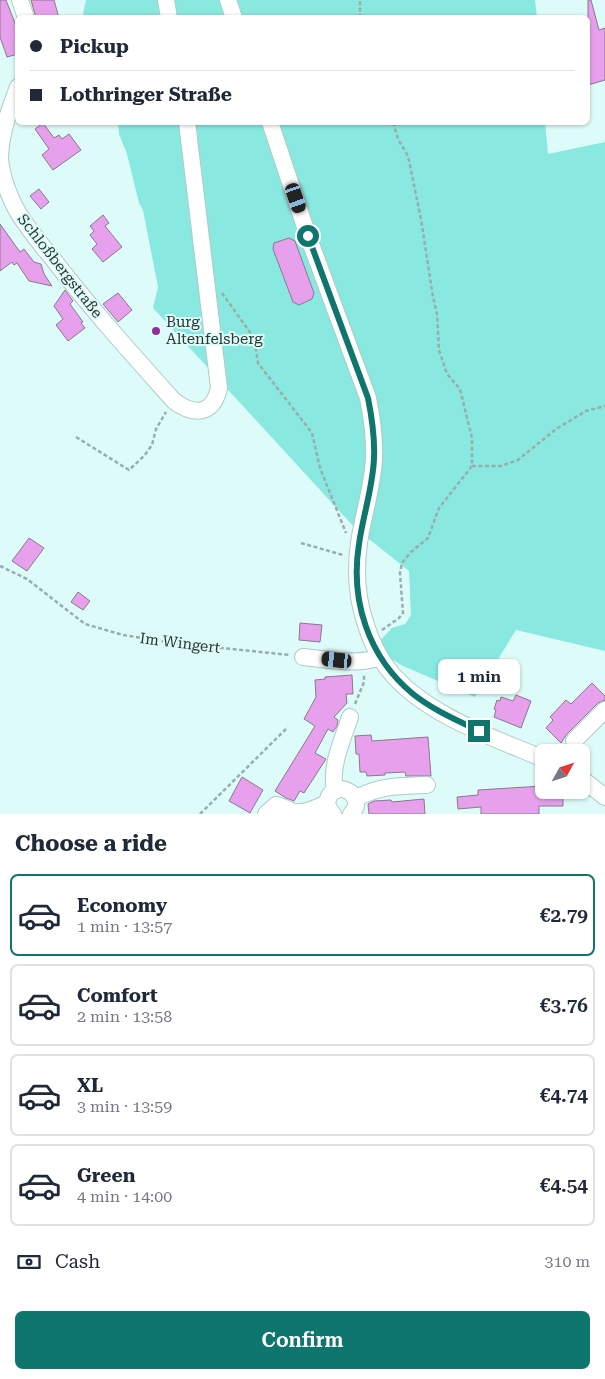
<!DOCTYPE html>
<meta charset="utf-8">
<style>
:root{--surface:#fff;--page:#f6f6f7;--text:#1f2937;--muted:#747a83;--line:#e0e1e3;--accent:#0f766e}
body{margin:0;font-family:"Roboto Serif",serif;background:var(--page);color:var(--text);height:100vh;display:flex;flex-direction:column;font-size:19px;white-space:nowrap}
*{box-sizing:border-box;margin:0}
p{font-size:16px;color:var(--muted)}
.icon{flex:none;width:28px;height:28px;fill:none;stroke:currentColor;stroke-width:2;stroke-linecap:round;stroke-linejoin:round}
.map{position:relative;height:814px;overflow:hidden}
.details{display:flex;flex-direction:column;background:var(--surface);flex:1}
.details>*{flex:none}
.top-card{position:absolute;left:15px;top:15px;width:575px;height:110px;border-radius:8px;box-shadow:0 1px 4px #0004;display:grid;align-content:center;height:110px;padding:0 15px;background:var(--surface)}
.needle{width:32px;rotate:50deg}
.fabs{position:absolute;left:535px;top:744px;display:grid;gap:10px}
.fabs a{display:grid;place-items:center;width:55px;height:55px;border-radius:8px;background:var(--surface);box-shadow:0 1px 4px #0004;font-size:25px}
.end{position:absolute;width:22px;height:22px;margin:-11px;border:6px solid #0f766e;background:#fff;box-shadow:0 0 0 2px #fff}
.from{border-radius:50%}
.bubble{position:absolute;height:35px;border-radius:8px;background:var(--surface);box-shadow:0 1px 4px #0004;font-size:16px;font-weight:600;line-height:35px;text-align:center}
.car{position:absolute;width:15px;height:30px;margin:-15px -8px;border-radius:6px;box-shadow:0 0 4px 1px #0007;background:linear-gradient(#222 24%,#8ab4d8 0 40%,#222 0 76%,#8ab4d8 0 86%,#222 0)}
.top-card b{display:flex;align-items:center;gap:18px;height:48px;font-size:19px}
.top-card b+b{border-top:1px solid var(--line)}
.top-card i{width:12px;height:12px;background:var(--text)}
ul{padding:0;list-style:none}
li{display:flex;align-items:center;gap:15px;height:82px;margin:0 10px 8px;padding:0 5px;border:2px solid var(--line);border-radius:8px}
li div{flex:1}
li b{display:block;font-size:19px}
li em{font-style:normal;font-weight:600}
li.active{border-color:var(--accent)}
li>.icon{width:45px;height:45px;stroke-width:1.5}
h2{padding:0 15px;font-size:22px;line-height:60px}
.pay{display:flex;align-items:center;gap:12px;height:55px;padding:0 15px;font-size:19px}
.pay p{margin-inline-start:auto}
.cta{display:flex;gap:10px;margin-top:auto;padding:10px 15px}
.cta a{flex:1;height:58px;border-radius:8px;background:var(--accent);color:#fff;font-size:20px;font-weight:600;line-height:58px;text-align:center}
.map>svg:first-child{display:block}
.green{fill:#89e9e0}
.building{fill:#e7a0eb;stroke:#89798a}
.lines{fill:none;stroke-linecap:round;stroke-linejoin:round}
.minor-casing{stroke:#adcbc8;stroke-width:18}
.path{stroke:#97aeac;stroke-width:2.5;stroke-dasharray:4 2.5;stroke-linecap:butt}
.minor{stroke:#fff;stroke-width:16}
.route{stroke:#0f766e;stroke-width:6}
.poi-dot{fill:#903098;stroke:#ddfcf9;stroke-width:2}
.labels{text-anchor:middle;stroke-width:4;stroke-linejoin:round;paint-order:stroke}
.street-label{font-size:15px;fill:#2a3635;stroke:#ddfcf9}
.poi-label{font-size:15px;fill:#2a3635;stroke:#ddfcf9;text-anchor:start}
</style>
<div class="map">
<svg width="605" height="814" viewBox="0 0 605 814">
<rect width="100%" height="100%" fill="#ddfcf9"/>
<!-- green -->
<path class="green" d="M 86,0 L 535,0 L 537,17 L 84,18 L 83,14 Z
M 545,122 L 548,154 L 605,142 L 605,651 L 516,630 L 475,697 L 403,666 L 373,648 L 392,628 L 405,624 L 411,615 L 409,571 L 354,527 L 153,308 L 158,287 L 143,210 L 139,203 L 127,154 L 119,134 L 118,123 Z"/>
<!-- building -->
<path class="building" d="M 0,0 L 6,0 L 18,31 L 18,54 L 7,57 L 0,37 Z
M 31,0 L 54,0 L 59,18 L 36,18 Z
M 588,0 L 591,0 L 599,30 L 605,28 L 605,80 L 588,85 Z
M 43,123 L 54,138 L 59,135 L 62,139 L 69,134 L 81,150 L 53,170 L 42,155 L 49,149 L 35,129 Z
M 39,189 L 49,202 L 41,209 L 30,196 Z
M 103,215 L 109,223 L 105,226 L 122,247 L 103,262 L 92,249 L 97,244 L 90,235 L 94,231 L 90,226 Z
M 0,224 L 20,252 L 24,249 L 34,262 L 41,264 L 44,274 L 52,286 L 29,281 L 17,263 L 14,265 L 12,262 L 0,271 Z
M 289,238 L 295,241 L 314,293 L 312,299 L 299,305 L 293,302 L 273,249 L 274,243 Z
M 65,290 L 73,301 L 70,304 L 83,322 L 81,323 L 85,328 L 68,341 L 56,325 L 63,319 L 54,306 Z
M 118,293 L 132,310 L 118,322 L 103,304 Z
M 29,538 L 44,548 L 27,571 L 12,561 Z
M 78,592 L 90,601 L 83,610 L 71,602 Z
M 300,623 L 322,625 L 320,642 L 299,640 Z
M 352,675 L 353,694 L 346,694 L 347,703 L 334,717 L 338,720 L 337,726 L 333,732 L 328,729 L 315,753 L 326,759 L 304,793 L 300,791 L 294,801 L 286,798 L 275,791 L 315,726 L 304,719 L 316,697 L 315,680 L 325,679 L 325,677 Z
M 592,683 L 605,696 L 605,700 L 598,703 L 567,734 L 561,743 L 546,728 L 553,720 L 550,717 L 566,700 L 571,704 Z
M 516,695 L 531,701 L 521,728 L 494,717 L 496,710 L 494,709 L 497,700 L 500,701 L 501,697 L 513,701 Z
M 371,735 L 372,741 L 428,737 L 431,776 L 406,776 L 405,772 L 385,773 L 385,775 L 367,776 L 366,772 L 360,772 L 359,754 L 356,754 L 355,736 Z
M 242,777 L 263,790 L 250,813 L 229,801 Z
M 542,786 L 543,793 L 558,793 L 558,795 L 563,795 L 563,806 L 539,806 L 539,814 L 481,814 L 481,807 L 458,809 L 457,797 L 478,795 L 478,790 Z
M 424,799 L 425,814 L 369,814 L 368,804 L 374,801 L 391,800 L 392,802 Z"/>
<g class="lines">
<defs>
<path id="minor" d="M 20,0 L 26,18
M 166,0 L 169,18
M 228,0 L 234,18
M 18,87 C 9,111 0,135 0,160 C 2,177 8,193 15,207 C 25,226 40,243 53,259 C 91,309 133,355 174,401 C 194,416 213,415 219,388 L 187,122
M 270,122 L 308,236 L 368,398 C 372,418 375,437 374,458 C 373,486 363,515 359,543 C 355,571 357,599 366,625 C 371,641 378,656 388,669 C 423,714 492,737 544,759
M 303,657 C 327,659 357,666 380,657
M 574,741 L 605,710
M 581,778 L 605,797
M 335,791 C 330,765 342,742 350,717
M 355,799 C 380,785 400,786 427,785
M 266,814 L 276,805 C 283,806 288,811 295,812 C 305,814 318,807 327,803
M 333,814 C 329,810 326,805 328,799 C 335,777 369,796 351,814"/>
</defs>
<!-- minor casing -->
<use href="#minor" class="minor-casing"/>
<!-- path -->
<path class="path" d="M 360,18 L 360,0
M 222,293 L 254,338 L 258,363 L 312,433 L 320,468 L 346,533
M 76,437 L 129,470 L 144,456 L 152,445 L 156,429 L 166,412
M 472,466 L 501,466 L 518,460 L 556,429 L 586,411 L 605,406
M 301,543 L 343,555 L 344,554
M 0,566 L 27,579 L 85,624 L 123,635 L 174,643 L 290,655
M 382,630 L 399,618 L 403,613 L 400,573 L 402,563 L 411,552 L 428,538 L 439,508 L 472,466 L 472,438 L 460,389 L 447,374 L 439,350 L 437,314 L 433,297 L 421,219 L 408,156 L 398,139 L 393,122
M 355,704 L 364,682 L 364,674
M 200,814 L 288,727"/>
<!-- minor -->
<use href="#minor" class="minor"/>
</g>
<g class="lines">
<!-- route -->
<path class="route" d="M 308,236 L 368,398 C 372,418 375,437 374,458 C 373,487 363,515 359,544 C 350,600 368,657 413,694 C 433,710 457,720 479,731"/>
</g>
<!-- markers -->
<circle class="poi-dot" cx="156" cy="331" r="5"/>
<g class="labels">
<!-- street labels -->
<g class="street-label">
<text transform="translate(60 266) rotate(52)" y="5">Schloßbergstraße</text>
<text transform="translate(180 643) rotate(7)" y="5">Im Wingert</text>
</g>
<!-- poi labels -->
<g class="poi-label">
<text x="166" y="327">Burg<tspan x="166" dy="17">Altenfelsberg</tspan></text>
</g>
</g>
</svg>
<div class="fabs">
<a><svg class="needle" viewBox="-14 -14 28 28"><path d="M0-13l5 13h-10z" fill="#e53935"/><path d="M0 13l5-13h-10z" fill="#747a83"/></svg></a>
</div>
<i class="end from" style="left:308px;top:236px"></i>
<i class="end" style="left:479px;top:731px"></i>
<div class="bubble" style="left:438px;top:659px;width:82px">1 min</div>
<i class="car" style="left:296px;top:198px;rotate:161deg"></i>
<i class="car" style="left:337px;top:660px;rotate:276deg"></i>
<div class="top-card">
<b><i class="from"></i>Pickup</b>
<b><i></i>Lothringer Straße</b>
</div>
</div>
<section class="details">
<h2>Choose a ride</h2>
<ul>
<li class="active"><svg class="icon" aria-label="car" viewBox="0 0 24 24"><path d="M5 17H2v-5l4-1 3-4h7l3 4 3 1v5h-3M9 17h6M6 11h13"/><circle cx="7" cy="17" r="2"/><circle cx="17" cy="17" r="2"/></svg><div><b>Economy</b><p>1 min · 13:57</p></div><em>€2.79</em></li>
<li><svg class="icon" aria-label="car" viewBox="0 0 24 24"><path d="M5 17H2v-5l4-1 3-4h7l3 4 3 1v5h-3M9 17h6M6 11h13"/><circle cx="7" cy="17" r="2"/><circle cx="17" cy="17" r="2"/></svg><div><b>Comfort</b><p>2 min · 13:58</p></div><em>€3.76</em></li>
<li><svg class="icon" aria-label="car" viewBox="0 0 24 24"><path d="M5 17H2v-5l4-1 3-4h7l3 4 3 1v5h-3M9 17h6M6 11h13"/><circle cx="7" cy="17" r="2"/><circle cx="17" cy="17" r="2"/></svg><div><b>XL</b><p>3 min · 13:59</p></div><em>€4.74</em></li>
<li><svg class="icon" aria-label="car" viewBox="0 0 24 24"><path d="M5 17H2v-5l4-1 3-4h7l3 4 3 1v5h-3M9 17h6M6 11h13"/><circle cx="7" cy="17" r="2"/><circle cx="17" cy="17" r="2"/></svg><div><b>Green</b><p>4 min · 14:00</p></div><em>€4.54</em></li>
</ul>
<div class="pay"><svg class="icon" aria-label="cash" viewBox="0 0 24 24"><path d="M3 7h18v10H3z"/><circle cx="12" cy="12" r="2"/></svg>Cash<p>310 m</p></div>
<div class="cta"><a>Confirm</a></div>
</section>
